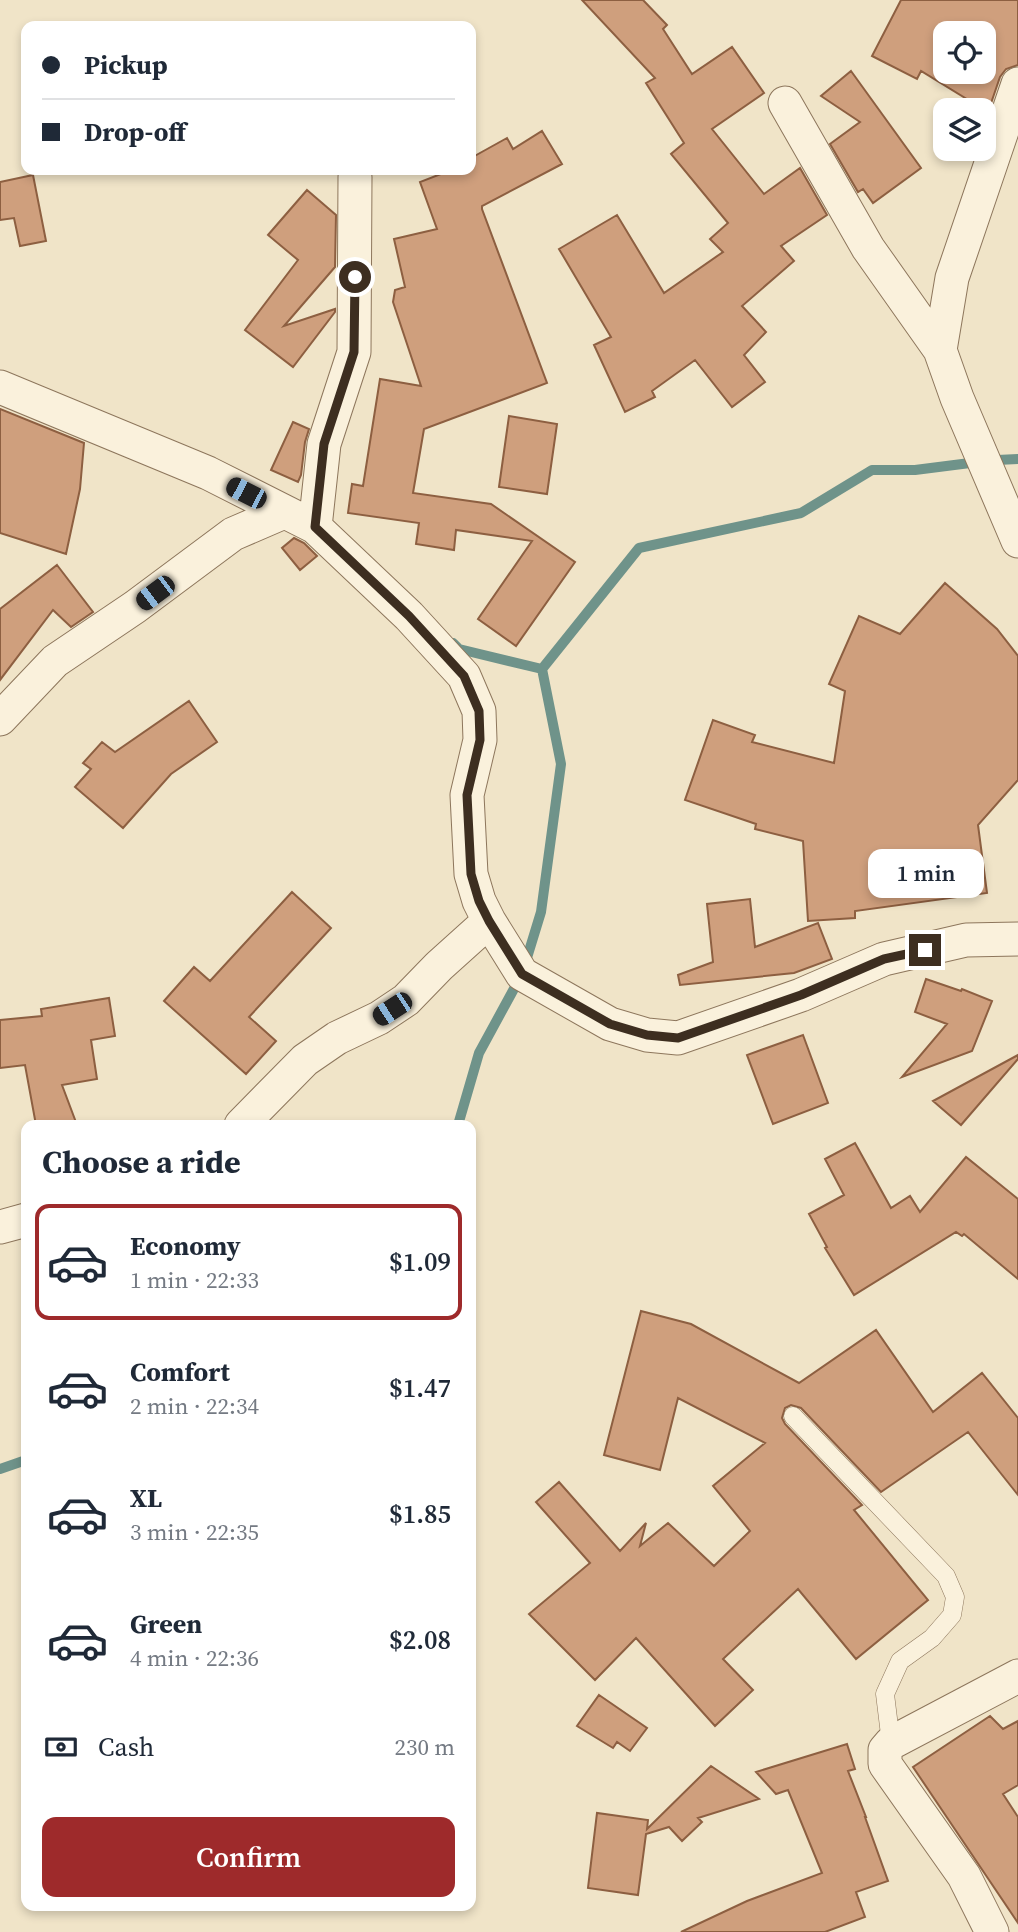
<!DOCTYPE html>
<meta charset="utf-8">
<style>
:root{--surface:#fff;--page:#f2f2f3;--text:#1f2937;--muted:#747a83;--line:#e0e1e3;--accent:#9e2a2b}
body{margin:0;font-family:"Source Serif 4",serif;background:var(--page);color:var(--text);height:100vh;display:flex;flex-direction:column;font-size:26px;white-space:nowrap}
*{box-sizing:border-box;margin:0}
p{font-size:23px;color:var(--muted)}
.icon{flex:none;width:38px;height:38px;fill:none;stroke:currentColor;stroke-width:2;stroke-linecap:round;stroke-linejoin:round}
.map{position:relative;flex:1;overflow:hidden}
.side{position:absolute;left:21px;top:1120px;width:455px;height:791px;display:flex;flex-direction:column;background:var(--surface);border-radius:14px;box-shadow:0 4px 10px #0003}
.side>*{flex:none}
.banner{position:absolute;left:21px;top:21px;width:455px;height:154px;border-radius:14px;box-shadow:0 4px 10px #0003;display:grid;align-content:center;height:154px;padding:0 21px;background:var(--surface)}
.fabs{position:absolute;left:933px;top:21px;display:grid;gap:14px}
.fabs a{display:grid;place-items:center;width:63px;height:63px;border-radius:14px;background:var(--surface);box-shadow:0 4px 10px #0003;font-size:35px}
.end{position:absolute;width:32px;height:32px;margin:-16px;border:9px solid #3d2e20;background:#fff;box-shadow:0 0 0 4px #fff}
.from{border-radius:50%}
.bubble{position:absolute;height:49px;border-radius:14px;background:var(--surface);box-shadow:0 4px 10px #0003;font-size:23px;font-weight:600;line-height:49px;text-align:center}
.car{position:absolute;width:21px;height:42px;margin:-21px -10px;border-radius:9px;box-shadow:0 0 5px 2px #0007;background:linear-gradient(#222 24%,#8ab4d8 0 40%,#222 0 76%,#8ab4d8 0 86%,#222 0)}
.banner b{display:flex;align-items:center;gap:24px;height:66px;font-size:26px}
.banner b+b{border-top:2px solid var(--line)}
.banner i{width:18px;height:18px;background:var(--text)}
ul{padding:0;list-style:none}
li{display:flex;align-items:center;gap:21px;height:116px;margin:0 14px 10px;padding:0 7px;border:4px solid transparent;border-radius:14px}
li div{flex:1}
li b{display:block;font-size:26px}
li em{font-style:normal;font-weight:600}
li.on{border-color:var(--accent)}
li>.icon{width:63px;height:63px;stroke-width:1.5}
h2{padding:0 21px;font-size:32px;line-height:84px}
.pay{display:flex;align-items:center;gap:18px;height:77px;padding:0 21px;font-size:26px}
.pay p{margin-inline-start:auto}
.primary-button{display:flex;gap:14px;margin-top:auto;padding:14px 21px}
.primary-button a{flex:1;height:80px;border-radius:14px;background:var(--accent);color:#fff;font-size:28px;font-weight:600;line-height:80px;text-align:center}
.map>svg:first-child{display:block}
.lines{fill:none;stroke-linecap:round;stroke-linejoin:round}
.stream{stroke:#6f938a;stroke-width:10}
.building{fill:#cf9f7d;stroke:#8d5f41;stroke-width:2;fill-rule:evenodd}
.lane-casing{stroke:#8d765c;stroke-width:19}
.street-casing{stroke:#8d765c;stroke-width:35}
.lane{stroke:#faf1dc;stroke-width:18}
.street{stroke:#faf1dc;stroke-width:33}
.route{stroke:#3d2e20;stroke-width:9}
</style>
<div class="map">
<svg width="1018" height="1932" viewBox="0 0 1018 1932">
<rect width="100%" height="100%" fill="#f0e4c8"/>
<g class="lines">
<!-- stream -->
<path class="stream" d="M 997,460 L 1018,459
M 453,643 L 459,649 L 542,669
M 458,1125 L 479,1053 L 522,974 L 541,912 L 561,764 L 542,669 L 639,548 L 801,513 L 872,470 L 915,470 L 970,463
M 0,1469 L 26,1460"/>
</g>
<!-- building -->
<path class="building" d="M 582,0 L 643,0 L 667,25 L 663,29 L 692,74 L 732,47 L 764,93 L 712,129 L 764,194 L 800,168 L 827,215 L 781,246 L 794,261 L 742,306 L 766,332 L 744,355 L 765,382 L 732,407 L 695,360 L 652,391 L 655,397 L 625,412 L 594,345 L 611,337 L 559,249 L 617,215 L 664,293 L 723,252 L 710,239 L 728,223 L 671,154 L 684,143 L 646,83 L 655,78 Z
M 901,0 L 1018,0 L 1018,65 L 1006,69 L 1000,77 L 988,112 L 921,71 L 917,79 L 872,56 ZM 945,33 L 984,33 L 984,72 L 945,72 Z
M 851,71 L 921,168 L 873,203 L 863,189 L 858,192 L 830,144 L 860,122 L 821,96 Z
M 542,131 L 562,164 L 482,206 L 482,209 L 547,383 L 424,429 L 413,493 L 491,504 L 575,562 L 516,646 L 478,619 L 532,541 L 456,530 L 454,550 L 416,544 L 419,523 L 348,513 L 352,484 L 363,486 L 380,379 L 421,386 L 393,302 L 395,290 L 405,287 L 394,239 L 437,229 L 420,182 L 451,170 L 471,170 L 471,158 L 507,138 L 513,149 Z
M 33,175 L 46,241 L 20,246 L 14,218 L 0,220 L 0,182 Z
M 307,190 L 336,215 L 335,267 L 284,326 L 335,309 L 335,312 L 293,367 L 245,330 L 298,260 L 268,235 Z
M 0,409 L 84,443 L 80,489 L 66,554 L 0,533 Z
M 509,416 L 557,424 L 547,494 L 499,487 Z
M 293,422 L 309,429 L 305,442 L 301,475 L 298,482 L 271,470 Z
M 294,538 L 304,543 L 317,556 L 300,570 L 282,548 Z
M 57,565 L 93,612 L 71,627 L 53,610 L 0,680 L 0,609 Z
M 945,583 L 997,629 L 1018,656 L 1018,780 L 978,825 L 987,893 L 855,911 L 855,918 L 808,921 L 803,841 L 755,829 L 756,824 L 685,800 L 713,720 L 755,735 L 752,742 L 834,763 L 845,691 L 829,684 L 859,616 L 900,634 Z
M 189,701 L 217,742 L 171,774 L 123,828 L 75,787 L 91,769 L 83,763 L 102,742 L 115,752 Z
M 292,892 L 331,928 L 249,1017 L 276,1041 L 246,1074 L 164,1001 L 194,967 L 210,981 Z
M 750,899 L 755,947 L 818,923 L 832,959 L 794,973 L 680,985 L 678,975 L 713,962 L 707,904 Z
M 926,979 L 961,991 L 962,989 L 992,1001 L 972,1051 L 902,1077 L 947,1024 L 915,1012 Z
M 109,998 L 115,1036 L 91,1040 L 97,1079 L 62,1085 L 77,1125 L 36,1125 L 25,1065 L 0,1068 L 0,1020 L 42,1016 L 41,1009 Z
M 803,1035 L 828,1103 L 773,1124 L 747,1055 Z
M 1018,1055 L 1018,1059 L 961,1125 L 933,1101 Z
M 855,1143 L 891,1208 L 910,1196 L 920,1212 L 966,1157 L 1018,1199 L 1018,1279 L 964,1234 L 962,1236 L 956,1232 L 854,1295 L 825,1248 L 827,1247 L 809,1214 L 844,1195 L 825,1159 Z
M 641,1311 L 691,1324 L 799,1383 L 876,1330 L 933,1412 L 982,1373 L 1018,1418 L 1018,1495 L 968,1432 L 881,1492 L 801,1408 L 791,1405 L 785,1408 L 782,1418 L 785,1424 L 862,1505 L 854,1510 L 928,1600 L 856,1659 L 798,1589 L 723,1659 L 753,1690 L 715,1726 L 636,1638 L 595,1680 L 529,1614 L 590,1563 L 536,1502 L 559,1482 L 620,1551 L 646,1523 L 640,1546 L 668,1523 L 714,1566 L 750,1531 L 713,1486 L 765,1443 L 678,1398 L 660,1470 L 604,1455 Z
M 599,1695 L 647,1728 L 630,1751 L 617,1742 L 613,1748 L 577,1726 Z
M 990,1716 L 1003,1729 L 1018,1721 L 1018,1785 L 1003,1794 L 1018,1817 L 1018,1923 L 913,1767 Z
M 847,1744 L 855,1769 L 848,1771 L 866,1817 L 865,1817 L 888,1881 L 856,1892 L 865,1917 L 825,1932 L 681,1932 L 747,1901 L 822,1873 L 788,1790 L 776,1794 L 756,1772 Z
M 711,1766 L 759,1799 L 698,1818 L 702,1822 L 682,1841 L 669,1827 L 646,1834 L 638,1895 L 588,1888 L 597,1813 L 648,1820 L 647,1829 Z"/>
<g class="lines">
<defs>
<path id="lane" d="M 793,1416 L 946,1576 L 955,1597 L 952,1615 L 932,1638 L 900,1661 L 885,1694 L 891,1743"/>
<path id="street" d="M 1018,84 L 952,278 L 940,350 L 957,398 L 1018,541
M 785,103 L 868,248 L 940,350
M 0,387 L 208,473 L 315,527 L 409,616 L 464,676 L 479,711 L 480,740 L 467,795 L 471,874 L 479,901 L 489,921 L 522,974 L 610,1024 L 647,1035 L 678,1038 L 801,995 L 884,959 L 966,940 L 1018,939
M 315,527 L 324,444 L 354,352 L 355,177
M 0,719 L 55,661 L 135,607 L 233,534 L 284,512
M 241,1125 L 305,1060 L 337,1038 L 379,1018 L 406,1000 L 439,966 L 489,921
M 0,1227 L 26,1220
M 992,1932 L 964,1876 L 885,1764 L 885,1750 L 891,1743 L 1018,1676"/>
</defs>
<!-- lane casing -->
<use href="#lane" class="lane-casing"/>
<!-- street casing -->
<use href="#street" class="street-casing"/>
<!-- lane -->
<use href="#lane" class="lane"/>
<!-- street -->
<use href="#street" class="street"/>
</g>
<g class="lines">
<!-- route -->
<path class="route" d="M 355,277 L 354,352 L 324,444 L 315,527 L 409,616 L 464,676 L 479,711 L 480,740 L 467,795 L 471,874 L 479,901 L 489,921 L 522,974 L 610,1024 L 647,1035 L 678,1038 L 801,995 L 884,959 L 925,950"/>
</g>
</svg>
<div class="fabs">
<a><svg class="icon" aria-label="locate" viewBox="0 0 24 24"><circle cx="12" cy="12" r="6"/><path d="M12 2v4M12 18v4M2 12h4M18 12h4"/></svg></a>
<a><svg class="icon" aria-label="layers" viewBox="0 0 24 24"><path d="M12 4l9 5-9 5-9-5zM3 14l9 5 9-5"/></svg></a>
</div>
<i class="end from" style="left:355px;top:277px"></i>
<i class="end" style="left:925px;top:950px"></i>
<div class="bubble" style="left:868px;top:849px;width:116px">1 min</div>
<i class="car" style="left:246px;top:493px;rotate:297deg"></i>
<i class="car" style="left:155px;top:593px;rotate:233deg"></i>
<i class="car" style="left:392px;top:1009px;rotate:237deg"></i>
<div class="banner">
<b><i class="from"></i>Pickup</b>
<b><i></i>Drop-off</b>
</div>
<section class="side">
<h2>Choose a ride</h2>
<ul>
<li class="on"><svg class="icon" aria-label="car" viewBox="0 0 24 24"><path d="M5 17H2v-5l4-1 3-4h7l3 4 3 1v5h-3M9 17h6M6 11h13"/><circle cx="7" cy="17" r="2"/><circle cx="17" cy="17" r="2"/></svg><div><b>Economy</b><p>1 min · 22:33</p></div><em>$1.09</em></li>
<li><svg class="icon" aria-label="car" viewBox="0 0 24 24"><path d="M5 17H2v-5l4-1 3-4h7l3 4 3 1v5h-3M9 17h6M6 11h13"/><circle cx="7" cy="17" r="2"/><circle cx="17" cy="17" r="2"/></svg><div><b>Comfort</b><p>2 min · 22:34</p></div><em>$1.47</em></li>
<li><svg class="icon" aria-label="car" viewBox="0 0 24 24"><path d="M5 17H2v-5l4-1 3-4h7l3 4 3 1v5h-3M9 17h6M6 11h13"/><circle cx="7" cy="17" r="2"/><circle cx="17" cy="17" r="2"/></svg><div><b>XL</b><p>3 min · 22:35</p></div><em>$1.85</em></li>
<li><svg class="icon" aria-label="car" viewBox="0 0 24 24"><path d="M5 17H2v-5l4-1 3-4h7l3 4 3 1v5h-3M9 17h6M6 11h13"/><circle cx="7" cy="17" r="2"/><circle cx="17" cy="17" r="2"/></svg><div><b>Green</b><p>4 min · 22:36</p></div><em>$2.08</em></li>
</ul>
<div class="pay"><svg class="icon" aria-label="cash" viewBox="0 0 24 24"><path d="M3 7h18v10H3z"/><circle cx="12" cy="12" r="2"/></svg>Cash<p>230 m</p></div>
<div class="primary-button"><a>Confirm</a></div>
</section>
</div>
